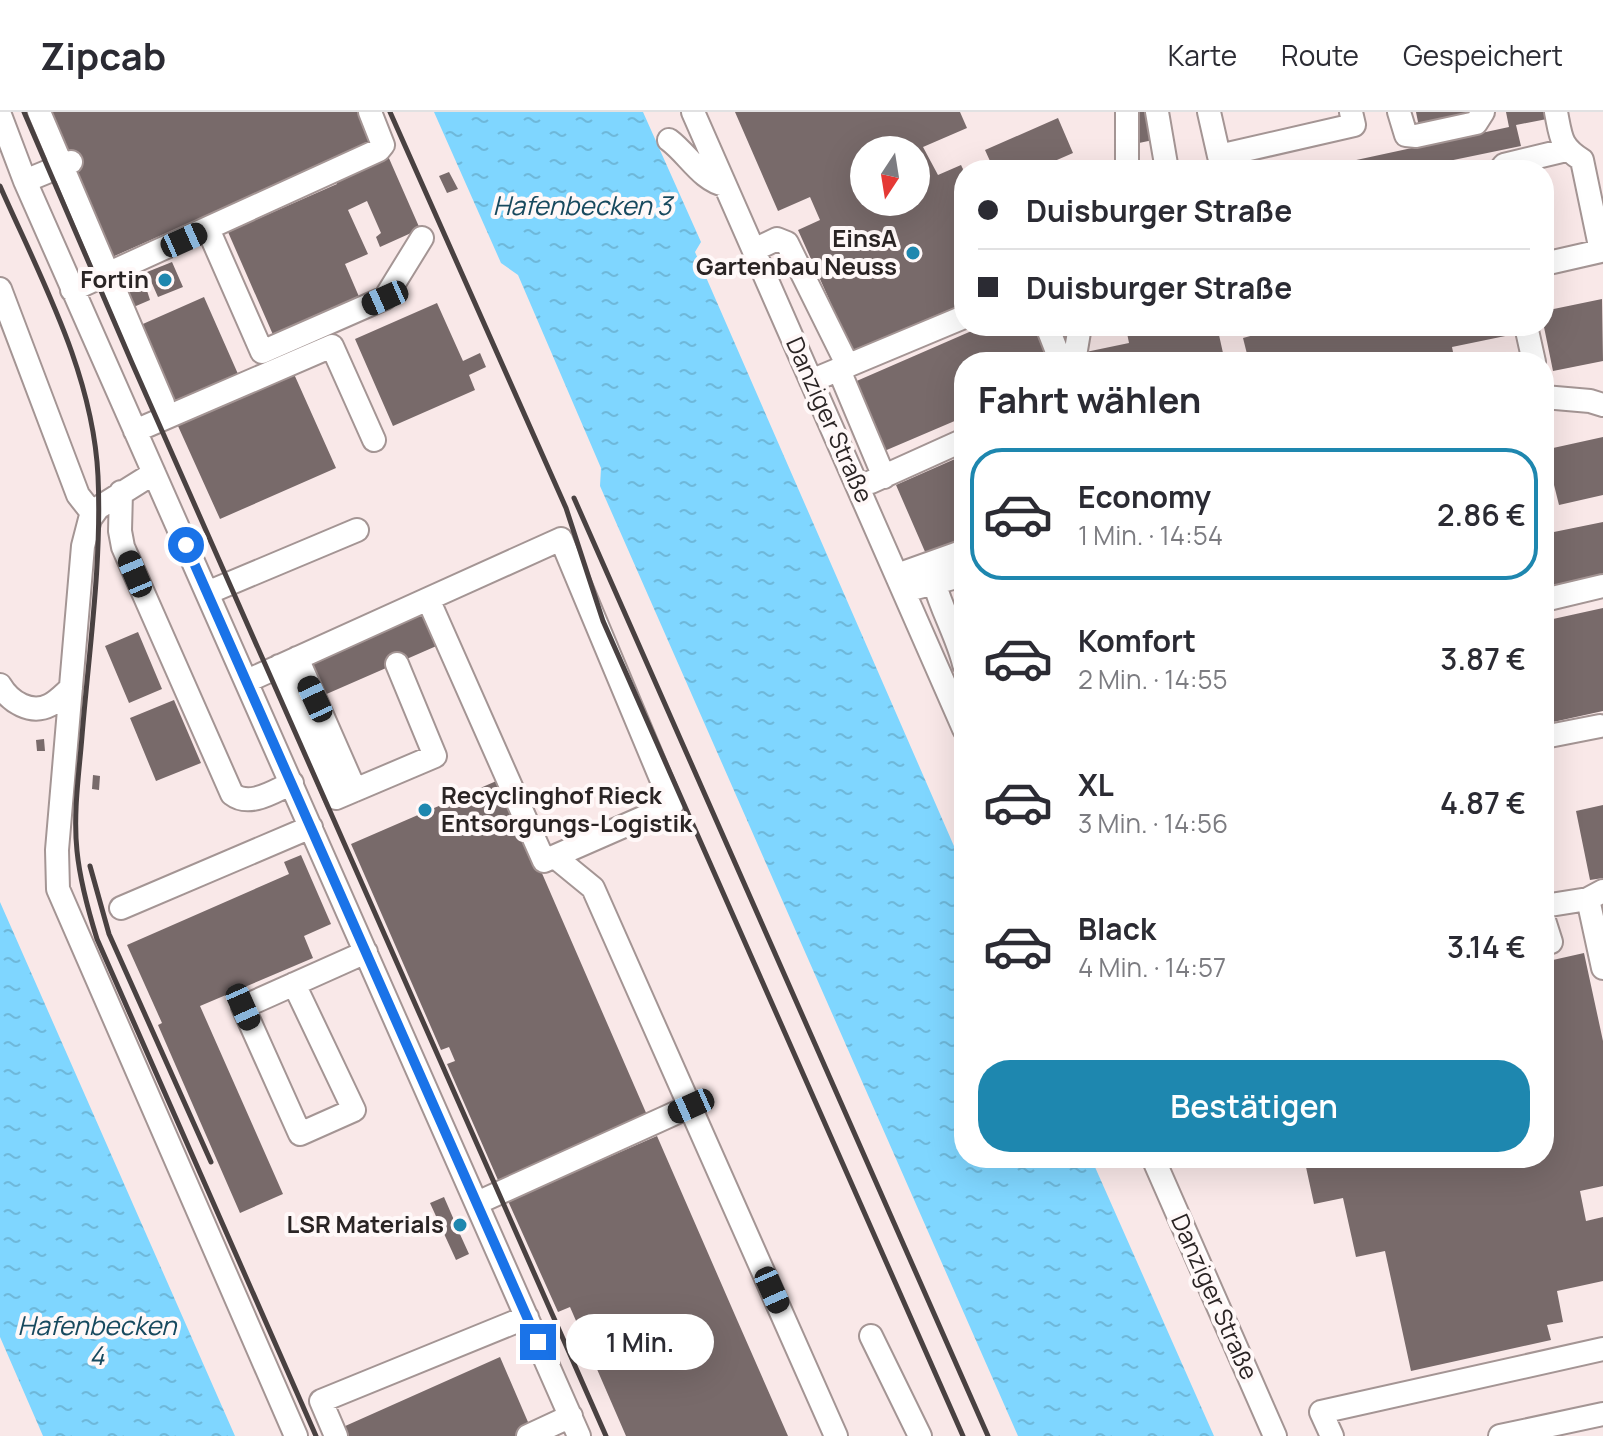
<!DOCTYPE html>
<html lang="de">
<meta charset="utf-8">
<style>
:root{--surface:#fff;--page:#f7f7f7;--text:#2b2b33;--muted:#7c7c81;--line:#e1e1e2;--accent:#1e87af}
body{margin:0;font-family:Manrope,sans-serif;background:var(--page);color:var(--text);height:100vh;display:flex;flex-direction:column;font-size:30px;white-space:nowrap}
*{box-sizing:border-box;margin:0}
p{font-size:26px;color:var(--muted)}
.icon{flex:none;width:44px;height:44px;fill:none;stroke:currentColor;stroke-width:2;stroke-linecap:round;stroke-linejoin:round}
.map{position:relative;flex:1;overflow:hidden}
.panel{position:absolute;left:954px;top:240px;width:600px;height:816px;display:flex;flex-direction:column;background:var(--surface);border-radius:32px;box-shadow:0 8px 32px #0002}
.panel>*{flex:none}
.guide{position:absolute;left:954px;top:48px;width:600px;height:176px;border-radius:32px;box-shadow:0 8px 32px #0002;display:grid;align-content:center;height:176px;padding:0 24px;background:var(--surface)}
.needle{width:52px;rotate:192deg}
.controls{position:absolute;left:850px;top:24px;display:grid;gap:16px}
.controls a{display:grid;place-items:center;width:80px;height:80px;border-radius:50%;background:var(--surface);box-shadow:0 8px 32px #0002;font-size:40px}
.end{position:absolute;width:36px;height:36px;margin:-18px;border:10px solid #1a73e8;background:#fff;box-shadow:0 0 0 4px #fff}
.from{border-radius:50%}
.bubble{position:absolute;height:56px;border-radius:28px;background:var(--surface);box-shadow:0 8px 32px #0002;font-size:26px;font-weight:600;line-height:56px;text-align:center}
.car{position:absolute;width:24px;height:48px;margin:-24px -12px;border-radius:10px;box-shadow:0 0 6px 2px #0007;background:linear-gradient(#222 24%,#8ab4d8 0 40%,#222 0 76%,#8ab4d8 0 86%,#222 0)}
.guide b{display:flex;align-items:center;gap:28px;height:76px;font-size:30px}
.guide b+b{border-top:2px solid var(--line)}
.guide i{width:20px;height:20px;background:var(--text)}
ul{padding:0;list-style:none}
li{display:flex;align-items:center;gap:24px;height:132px;margin:0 16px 12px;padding:0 8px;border:4px solid transparent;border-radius:32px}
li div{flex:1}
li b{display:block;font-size:30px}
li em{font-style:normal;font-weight:600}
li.active{border-color:var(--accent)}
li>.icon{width:72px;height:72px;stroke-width:1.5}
h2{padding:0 24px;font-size:36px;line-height:96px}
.action{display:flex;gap:16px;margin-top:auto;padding:16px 24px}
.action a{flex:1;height:92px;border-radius:32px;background:var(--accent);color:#fff;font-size:32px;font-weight:600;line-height:92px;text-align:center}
header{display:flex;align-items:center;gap:48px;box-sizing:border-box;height:112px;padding:0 40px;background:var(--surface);border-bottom:2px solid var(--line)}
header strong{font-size:38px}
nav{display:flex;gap:44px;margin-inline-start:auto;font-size:28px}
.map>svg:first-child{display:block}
.water{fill:url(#water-ripples)}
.building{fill:#786a6a;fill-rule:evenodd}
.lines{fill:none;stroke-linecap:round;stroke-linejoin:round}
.minor-casing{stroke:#a49594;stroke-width:26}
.minor{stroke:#fff;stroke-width:22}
.rail{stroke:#494141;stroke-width:5}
.route{stroke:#1a73e8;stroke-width:10}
.poi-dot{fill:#1e87af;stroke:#fff8f8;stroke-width:3}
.labels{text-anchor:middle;stroke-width:8;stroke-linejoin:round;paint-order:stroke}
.poi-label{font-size:24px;font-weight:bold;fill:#2a2424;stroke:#fff8f8;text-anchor:end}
.street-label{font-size:24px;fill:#2a2424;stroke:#fff8f8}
.water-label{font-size:26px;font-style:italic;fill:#17495e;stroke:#fff8f8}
</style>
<header>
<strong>Zipcab</strong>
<nav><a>Karte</a><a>Route</a><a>Gespeichert</a></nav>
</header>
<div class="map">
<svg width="1603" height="1324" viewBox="0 0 1603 1324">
<defs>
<pattern id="water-ripples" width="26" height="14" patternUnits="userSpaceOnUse" patternTransform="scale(2)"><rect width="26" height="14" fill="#7fd6ff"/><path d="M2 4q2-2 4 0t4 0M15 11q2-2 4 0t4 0" fill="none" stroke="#6eb8da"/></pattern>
</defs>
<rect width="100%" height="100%" fill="#f9e8e8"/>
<!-- water -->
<path class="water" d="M 434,0 L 643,0 L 701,130 L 695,140 L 964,757 L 964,1046 L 1091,1046 L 1214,1324 L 1018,1324 L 600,374 L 601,356 L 518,163 L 501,151 Z
M 0,790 L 235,1324 L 43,1324 L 0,1225 Z"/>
<!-- building -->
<path class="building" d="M 45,0 L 362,0 L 375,29 L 110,146 L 70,59 L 82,54 L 75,38 L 64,43 Z
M 735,0 L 960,0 L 967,16 L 923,35 L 938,63 L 961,53 L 964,59 L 964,197 L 855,245 L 798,118 L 820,108 L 810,85 L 778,99 ZM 864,38 L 916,38 L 916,90 L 864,90 Z
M 1137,0 L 1148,0 L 1153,28 L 1139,31 Z
M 1416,0 L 1472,0 L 1468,6 L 1419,15 Z
M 1506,0 L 1546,0 L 1547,7 L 1516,13 L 1521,34 L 1405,58 L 1310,58 L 1509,15 Z
M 1058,6 L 1073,41 L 1034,58 L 994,58 L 985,38 Z
M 388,44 L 420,117 L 380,135 L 376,125 L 381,121 L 367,89 L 348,98 L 368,142 L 345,152 L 360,187 L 274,225 L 228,120 L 337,72 L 336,70 L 342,67 L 341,64 Z
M 449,60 L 458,77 L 447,81 L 439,64 Z
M 172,150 L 183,175 L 158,185 L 147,160 Z
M 141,160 L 150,188 L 129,197 L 116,171 Z
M 204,185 L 238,262 L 169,292 L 136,215 Z
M 1602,187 L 1603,249 L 1553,259 L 1544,215 L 1544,199 Z
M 437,191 L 463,249 L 480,241 L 486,255 L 469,263 L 475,278 L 393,314 L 355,227 Z
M 983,214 L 1034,214 L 1050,250 L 964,250 L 964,305 L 882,340 L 852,271 Z
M 1114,214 L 1217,214 L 1225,250 L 1083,250 L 1081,241 L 1129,231 L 1127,221 Z
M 1253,214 L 1514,214 L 1515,222 L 1452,235 L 1455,250 L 1249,250 L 1243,226 L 1254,223 Z
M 294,262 L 336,356 L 220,407 L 178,314 Z
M 1603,325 L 1603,383 L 1559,393 L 1551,361 L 1544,362 L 1544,338 Z
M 964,343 L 964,426 L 926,442 L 896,373 Z
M 1603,410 L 1603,462 L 1544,475 L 1544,422 Z
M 1603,496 L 1603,599 L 1544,612 L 1544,509 Z
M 425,497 L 441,532 L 322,584 L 306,549 Z
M 138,520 L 162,577 L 129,591 L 105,534 Z
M 174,588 L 201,651 L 156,669 L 130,606 Z
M 44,627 L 45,639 L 37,639 L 36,628 Z
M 93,663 L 100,664 L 99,678 L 92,677 Z
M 501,667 L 647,1003 L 498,1068 L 447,952 L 455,949 L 449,935 L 441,938 L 351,732 Z
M 1603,693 L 1603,766 L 1590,768 L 1576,699 Z
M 301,743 L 331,812 L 304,824 L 313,846 L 200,894 L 283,1082 L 240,1101 L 158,913 L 162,911 L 127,833 L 289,762 L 284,750 Z
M 1584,841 L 1603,929 L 1603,1074 L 1580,1079 L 1586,1109 L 1603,1105 L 1603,1169 L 1557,1179 L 1563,1210 L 1547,1213 L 1551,1228 L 1411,1259 L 1385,1139 L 1356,1145 L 1343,1086 L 1314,1092 L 1304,1046 L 1544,1046 L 1544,850 Z
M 657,1024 L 738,1210 L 788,1324 L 626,1324 L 570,1195 L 558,1200 L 508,1089 Z
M 444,1085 L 454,1108 L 459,1106 L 464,1117 L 459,1120 L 469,1142 L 456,1148 L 430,1091 Z
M 500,1245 L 531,1317 L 515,1324 L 347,1324 L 343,1315 Z"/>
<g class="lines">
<defs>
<path id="minor" d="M 39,0 L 163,291
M 693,0 L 964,617
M 1127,0 L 1127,58
M 1157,0 L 1167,58
M 1209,0 L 1219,44 L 1354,13 L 1351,0
M 1399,0 L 1406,23 L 1416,24 L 1476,11 L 1483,0
M 0,3 L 25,69 L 579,1324
M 669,28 C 688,42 702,69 725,73
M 1500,58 L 1504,53 L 1566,38
M 25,69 L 71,50
M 208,117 L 262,240 L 385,186 L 422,126
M 754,138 L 777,127 L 787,131 L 848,254
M 1544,152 L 1601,139 L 1582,48 C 1560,34 1561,25 1556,0
M 0,177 L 78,383 L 93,402
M 72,178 L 379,38 L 383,33 L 370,0
M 1047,214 L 1061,250
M 1526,214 L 1534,250
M 1074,250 L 1080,214
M 839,258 L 884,365
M 811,269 L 964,205
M 1544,285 L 1590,289 L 1603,293
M 135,319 L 332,234 L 374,328
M 154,361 L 98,396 L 90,407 L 83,434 L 57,738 L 58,777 L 296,1324
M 871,370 L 964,328
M 121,380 L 120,419 L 123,435 L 232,682 C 250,696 274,679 292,671
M 897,463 L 964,439
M 934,470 C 942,499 957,524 964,552
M 904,479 L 964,463
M 207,481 L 357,418
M 1544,488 L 1603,474
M 297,546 L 355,678
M 279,554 L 336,686 L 435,644 L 397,552
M 247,569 L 428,487 L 544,749 L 672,693 L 561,427 L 428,487
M 0,573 C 10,590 31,603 50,593 C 58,589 65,581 71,576
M 1544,625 L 1600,614
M 559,743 L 560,749 L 593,776 L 836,1324
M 1603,779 L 1588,787 L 1603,856
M 1544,794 L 1588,787
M 121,796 L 311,715
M 1544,808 L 1551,830
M 294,872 L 354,998 L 300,1022 L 243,895 L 366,840
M 1153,1046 L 1275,1324
M 477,1091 L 691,994
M 871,1224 L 920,1324
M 336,1324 L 321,1289 L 527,1205
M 528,1324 L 571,1304
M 1332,1324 L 1321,1300 L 1603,1237
M 1500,1324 L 1603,1302"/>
</defs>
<!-- minor casing -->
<use href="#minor" class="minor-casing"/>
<!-- minor -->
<use href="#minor" class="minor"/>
<!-- rail -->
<path class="rail" d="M 24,0 L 132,251 L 606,1324
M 390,0 L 566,396 L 603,509 L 963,1324
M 0,74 C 41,167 93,261 98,364 C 102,450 89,538 82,624 C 79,662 73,701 77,739 C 80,769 88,798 97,827 L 316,1324
M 574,386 L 988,1324
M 90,754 L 109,822 L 211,1050"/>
</g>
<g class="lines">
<!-- route -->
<path class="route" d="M 186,433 L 538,1230"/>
</g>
<!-- markers -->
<g class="poi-dot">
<circle cx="913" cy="141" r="8"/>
<circle cx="165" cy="168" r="8"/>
<circle cx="425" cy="698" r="8"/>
<circle cx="460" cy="1113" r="8"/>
</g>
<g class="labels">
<!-- poi labels -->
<g class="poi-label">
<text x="897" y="135">EinsA<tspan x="897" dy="28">Gartenbau Neuss</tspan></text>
<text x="149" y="176">Fortin</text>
<text x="441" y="692" text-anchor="start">Recyclinghof Rieck<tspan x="441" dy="28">Entsorgungs-Logistik</tspan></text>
<text x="444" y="1121">LSR Materials</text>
</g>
<!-- street labels -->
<g class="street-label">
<text transform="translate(829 308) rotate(66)" y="8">Danziger Straße</text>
<text transform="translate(1214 1185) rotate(66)" y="8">Danziger Straße</text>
</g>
<!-- water labels -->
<g class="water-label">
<text x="582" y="103">Hafenbecken 3</text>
<text x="97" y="1223">Hafenbecken<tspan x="97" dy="30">4</tspan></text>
</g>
</g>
</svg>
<div class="controls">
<a><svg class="needle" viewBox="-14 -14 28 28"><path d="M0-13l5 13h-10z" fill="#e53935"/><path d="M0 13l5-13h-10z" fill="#7c7c81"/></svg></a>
</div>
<i class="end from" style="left:186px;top:433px"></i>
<i class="end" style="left:538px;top:1230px"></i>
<div class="bubble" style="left:566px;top:1202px;width:148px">1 Min.</div>
<i class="car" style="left:184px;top:128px;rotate:66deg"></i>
<i class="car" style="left:385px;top:186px;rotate:246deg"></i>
<i class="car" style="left:135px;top:462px;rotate:337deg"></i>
<i class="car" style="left:315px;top:587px;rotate:335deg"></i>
<i class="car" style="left:243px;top:895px;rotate:156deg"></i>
<i class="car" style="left:691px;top:994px;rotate:246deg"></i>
<i class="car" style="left:772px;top:1178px;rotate:156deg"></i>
<div class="guide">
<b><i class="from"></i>Duisburger Straße</b>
<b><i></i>Duisburger Straße</b>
</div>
<section class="panel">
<h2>Fahrt wählen</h2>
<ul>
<li class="active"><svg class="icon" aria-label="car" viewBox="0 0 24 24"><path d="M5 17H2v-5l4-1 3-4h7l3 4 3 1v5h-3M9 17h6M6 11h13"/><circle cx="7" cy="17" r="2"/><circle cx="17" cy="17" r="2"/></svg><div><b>Economy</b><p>1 Min. · 14:54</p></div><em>2.86 €</em></li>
<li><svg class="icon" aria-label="car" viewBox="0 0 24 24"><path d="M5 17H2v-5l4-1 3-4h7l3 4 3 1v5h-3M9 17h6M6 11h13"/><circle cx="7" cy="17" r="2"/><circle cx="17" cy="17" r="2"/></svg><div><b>Komfort</b><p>2 Min. · 14:55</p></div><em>3.87 €</em></li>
<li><svg class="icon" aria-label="car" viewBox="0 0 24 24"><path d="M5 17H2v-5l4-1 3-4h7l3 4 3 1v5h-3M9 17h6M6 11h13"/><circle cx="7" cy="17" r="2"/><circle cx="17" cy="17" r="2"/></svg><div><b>XL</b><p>3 Min. · 14:56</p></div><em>4.87 €</em></li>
<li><svg class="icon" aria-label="car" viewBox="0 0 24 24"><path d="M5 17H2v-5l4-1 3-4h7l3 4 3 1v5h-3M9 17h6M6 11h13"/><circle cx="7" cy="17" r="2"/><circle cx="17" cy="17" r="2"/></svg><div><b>Black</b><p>4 Min. · 14:57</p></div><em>3.14 €</em></li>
</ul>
<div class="action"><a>Bestätigen</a></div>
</section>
</div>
